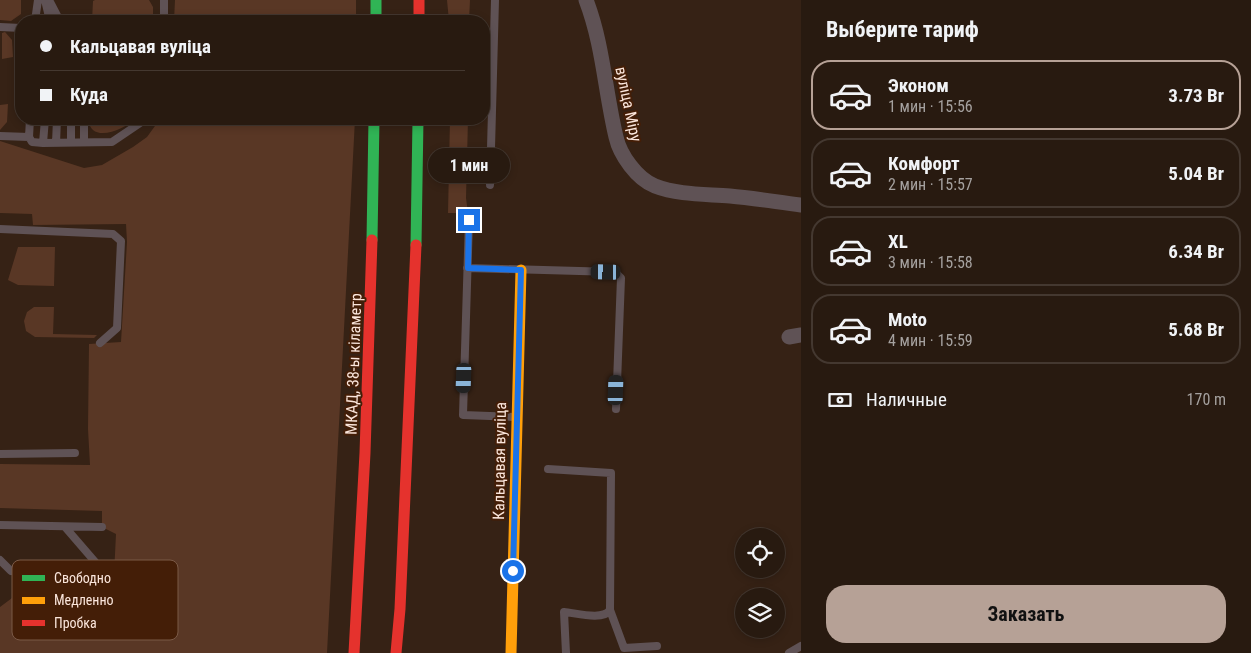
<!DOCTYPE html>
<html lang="ru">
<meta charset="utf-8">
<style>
:root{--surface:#281a10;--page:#34271e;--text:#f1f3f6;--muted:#a5a19f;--line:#443830;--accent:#b6a196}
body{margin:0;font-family:"Roboto Condensed",sans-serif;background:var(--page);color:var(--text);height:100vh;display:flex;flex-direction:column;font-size:19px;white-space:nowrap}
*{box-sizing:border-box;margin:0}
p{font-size:16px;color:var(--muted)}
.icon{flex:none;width:28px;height:28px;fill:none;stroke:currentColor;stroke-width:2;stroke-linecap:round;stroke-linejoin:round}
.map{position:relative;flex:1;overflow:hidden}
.drawer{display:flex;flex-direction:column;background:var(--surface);width:450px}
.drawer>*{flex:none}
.banner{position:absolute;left:15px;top:15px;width:475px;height:110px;border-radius:20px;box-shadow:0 2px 8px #0003,0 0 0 1px var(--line);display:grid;align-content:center;height:110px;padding:0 25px;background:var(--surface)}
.buttons{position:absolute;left:735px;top:528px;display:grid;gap:10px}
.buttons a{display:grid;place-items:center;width:50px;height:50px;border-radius:50%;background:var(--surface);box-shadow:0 2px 8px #0003,0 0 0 1px var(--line);font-size:25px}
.end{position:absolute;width:22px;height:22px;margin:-11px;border:6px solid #1a73e8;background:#fff;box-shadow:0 0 0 2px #fff}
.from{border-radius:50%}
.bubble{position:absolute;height:35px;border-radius:18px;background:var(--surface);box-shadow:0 2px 8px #0003,0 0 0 1px var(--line);font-size:16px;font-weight:700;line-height:35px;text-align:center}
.car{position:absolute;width:15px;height:30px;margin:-15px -8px;border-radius:6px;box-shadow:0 0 4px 1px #0007;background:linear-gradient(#222 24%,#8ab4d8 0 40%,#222 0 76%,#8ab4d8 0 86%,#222 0)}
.banner b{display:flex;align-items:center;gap:18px;height:48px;font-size:19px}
.banner b+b{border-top:1px solid var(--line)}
.banner i{width:12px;height:12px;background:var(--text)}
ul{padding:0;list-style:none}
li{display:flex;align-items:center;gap:15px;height:70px;margin:0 10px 8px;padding:0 15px;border:2px solid var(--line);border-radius:20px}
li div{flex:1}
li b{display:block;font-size:19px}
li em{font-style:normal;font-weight:700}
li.on{border-color:var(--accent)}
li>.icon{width:45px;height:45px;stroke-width:1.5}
h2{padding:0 25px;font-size:22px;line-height:60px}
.pay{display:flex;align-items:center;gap:12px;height:55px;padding:0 25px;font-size:19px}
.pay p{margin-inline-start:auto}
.cta{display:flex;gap:10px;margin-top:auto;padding:10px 25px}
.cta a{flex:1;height:58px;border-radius:20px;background:var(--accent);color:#111;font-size:20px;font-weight:700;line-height:58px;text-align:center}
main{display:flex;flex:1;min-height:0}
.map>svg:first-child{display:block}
.green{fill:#593725}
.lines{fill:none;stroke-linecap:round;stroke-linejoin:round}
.lane{stroke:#5f5255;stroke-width:8}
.street{stroke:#5f5255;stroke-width:15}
.fast{stroke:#30b455;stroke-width:11}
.slow{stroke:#ff9f0a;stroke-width:11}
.jam{stroke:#e5322d;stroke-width:11}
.route{stroke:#1a73e8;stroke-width:6}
.labels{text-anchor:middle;stroke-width:4;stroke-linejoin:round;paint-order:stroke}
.street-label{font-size:16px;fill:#fbe6dc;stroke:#441e07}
.key{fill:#441e07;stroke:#7b5a47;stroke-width:1}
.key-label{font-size:14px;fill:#fbe6dc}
</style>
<main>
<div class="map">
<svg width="801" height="653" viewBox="0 0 801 653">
<rect width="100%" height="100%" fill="#362215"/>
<!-- green -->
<path class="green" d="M 0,0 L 21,0 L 21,14 L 11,21 L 0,20 Z
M 95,0 L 149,0 L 153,7 L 153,21 L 92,21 L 93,1 Z
M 175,0 L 356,0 L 356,21 L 174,21 Z
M 447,0 L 470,0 L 469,21 L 449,21 Z
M 5,32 L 12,40 L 13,57 L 2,59 L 2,33 Z
M 8,104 L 7,122 L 0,130 L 0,105 Z
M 88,119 L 136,119 C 124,129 91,145 88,119 Z
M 160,119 L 355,119 L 327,653 L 0,653 L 0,607 L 12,598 L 56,629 L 103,597 L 114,574 L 116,534 L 102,527 L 102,511 L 0,508 L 0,464 L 90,465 L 88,429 L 89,344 L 121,342 L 127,242 L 126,224 L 33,225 L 32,214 L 0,213 L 0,141 L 84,168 L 102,165 L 133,147 L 147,137 Z
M 450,119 L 468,119 L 466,198 L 468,213 L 448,213 Z
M 18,247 L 55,247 L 54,286 L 18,285 L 8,280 Z
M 34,307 L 54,307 L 53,334 L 97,335 L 94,338 L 35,337 L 26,331 L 24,321 L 27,312 Z"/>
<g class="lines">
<!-- lane -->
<path class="lane" d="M 45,0 L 50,21
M 49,0 L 60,21
M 35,21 L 38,0
M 164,21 L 164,0
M 0,27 L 21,28
M 21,59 L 19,103 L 21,108
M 30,119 L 29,137 L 32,142 L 43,143
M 45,119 L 43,143 L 112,142 L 146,119
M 84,119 L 84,142
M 0,136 L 29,137
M 71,142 L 71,119
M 56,143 L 57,119
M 490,185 L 495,0
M 469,220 L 463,415 L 516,417
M 0,229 L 113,234 L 121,241 L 117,328 L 100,343
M 467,268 L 615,272 L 621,278 L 616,409
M 0,454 L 75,453
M 548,469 L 611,473 L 610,610 C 603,621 576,613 564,612 L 566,653
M 0,525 L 102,527
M 65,527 L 103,571
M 0,560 L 11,571
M 610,610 L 624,648 L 657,646
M 789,653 L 801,646"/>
<!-- street -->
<path class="street" d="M 586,0 C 603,44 605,91 616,137 C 620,155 637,179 655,186 C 678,195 705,194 730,196 C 753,198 777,202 801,205
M 789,337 L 801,335"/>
<!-- fast -->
<path class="fast" d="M 376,0 L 376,21
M 372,240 L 374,119
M 416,245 L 418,119"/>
<!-- slow -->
<path class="slow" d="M 511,653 L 521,270"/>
<!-- jam -->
<path class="jam" d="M 419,0 L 419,21
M 354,653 L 365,453 L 372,240
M 396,653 L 400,609 L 416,245"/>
</g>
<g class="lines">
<!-- route -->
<path class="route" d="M 469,220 L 468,268 L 521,270 L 513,571"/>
</g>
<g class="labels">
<!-- street labels -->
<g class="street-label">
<text transform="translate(629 104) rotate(78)" y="6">вуліца Міру</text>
<text transform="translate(353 364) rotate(-88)" y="6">МКАД, 38-ы кіламетр</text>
<text transform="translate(499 461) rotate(-89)" y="6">Кальцавая вуліца</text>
</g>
</g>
<!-- legend -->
<rect x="12" y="560" width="166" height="80" rx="8" class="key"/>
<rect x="22" y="575" width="23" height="6" fill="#30b455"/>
<rect x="22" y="597" width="23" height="7" fill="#ff9f0a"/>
<rect x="22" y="620" width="23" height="6" fill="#e5322d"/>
<g class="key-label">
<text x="54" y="583">Свободно</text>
<text x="54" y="605">Медленно</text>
<text x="54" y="628">Пробка</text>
</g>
</svg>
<div class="buttons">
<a><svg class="icon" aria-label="locate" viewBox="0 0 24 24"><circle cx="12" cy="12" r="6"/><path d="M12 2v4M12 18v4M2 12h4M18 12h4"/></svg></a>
<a><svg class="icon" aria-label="layers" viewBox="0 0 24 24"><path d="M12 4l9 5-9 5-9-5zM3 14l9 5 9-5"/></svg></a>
</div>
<i class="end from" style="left:513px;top:571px"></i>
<i class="end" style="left:469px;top:220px"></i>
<div class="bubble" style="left:428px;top:148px;width:82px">1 мин</div>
<i class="car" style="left:606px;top:272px;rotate:271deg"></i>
<i class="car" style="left:464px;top:378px;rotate:182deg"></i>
<i class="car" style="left:616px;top:390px;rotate:2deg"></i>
<div class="banner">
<b><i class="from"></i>Кальцавая вуліца</b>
<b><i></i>Куда</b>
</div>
</div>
<section class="drawer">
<h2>Выберите тариф</h2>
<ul>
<li class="on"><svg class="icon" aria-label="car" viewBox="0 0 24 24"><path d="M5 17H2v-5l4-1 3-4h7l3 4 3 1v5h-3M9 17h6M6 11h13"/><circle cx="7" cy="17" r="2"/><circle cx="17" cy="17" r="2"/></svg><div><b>Эконом</b><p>1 мин · 15:56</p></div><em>3.73 Br</em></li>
<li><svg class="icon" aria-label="car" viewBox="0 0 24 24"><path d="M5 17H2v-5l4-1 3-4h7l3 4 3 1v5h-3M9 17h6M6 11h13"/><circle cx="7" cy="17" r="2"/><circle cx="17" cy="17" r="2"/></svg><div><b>Комфорт</b><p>2 мин · 15:57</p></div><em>5.04 Br</em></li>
<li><svg class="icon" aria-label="car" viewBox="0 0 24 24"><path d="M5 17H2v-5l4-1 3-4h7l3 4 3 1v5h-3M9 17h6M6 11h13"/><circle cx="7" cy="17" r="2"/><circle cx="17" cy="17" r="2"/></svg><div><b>XL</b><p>3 мин · 15:58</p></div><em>6.34 Br</em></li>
<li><svg class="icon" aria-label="car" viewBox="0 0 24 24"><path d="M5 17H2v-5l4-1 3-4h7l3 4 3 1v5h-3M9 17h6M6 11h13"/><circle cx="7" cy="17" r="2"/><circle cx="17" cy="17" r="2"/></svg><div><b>Moto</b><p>4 мин · 15:59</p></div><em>5.68 Br</em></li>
</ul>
<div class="pay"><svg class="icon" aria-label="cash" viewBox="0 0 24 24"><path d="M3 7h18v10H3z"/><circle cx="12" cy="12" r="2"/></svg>Наличные<p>170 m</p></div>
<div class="cta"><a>Заказать</a></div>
</section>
</main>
